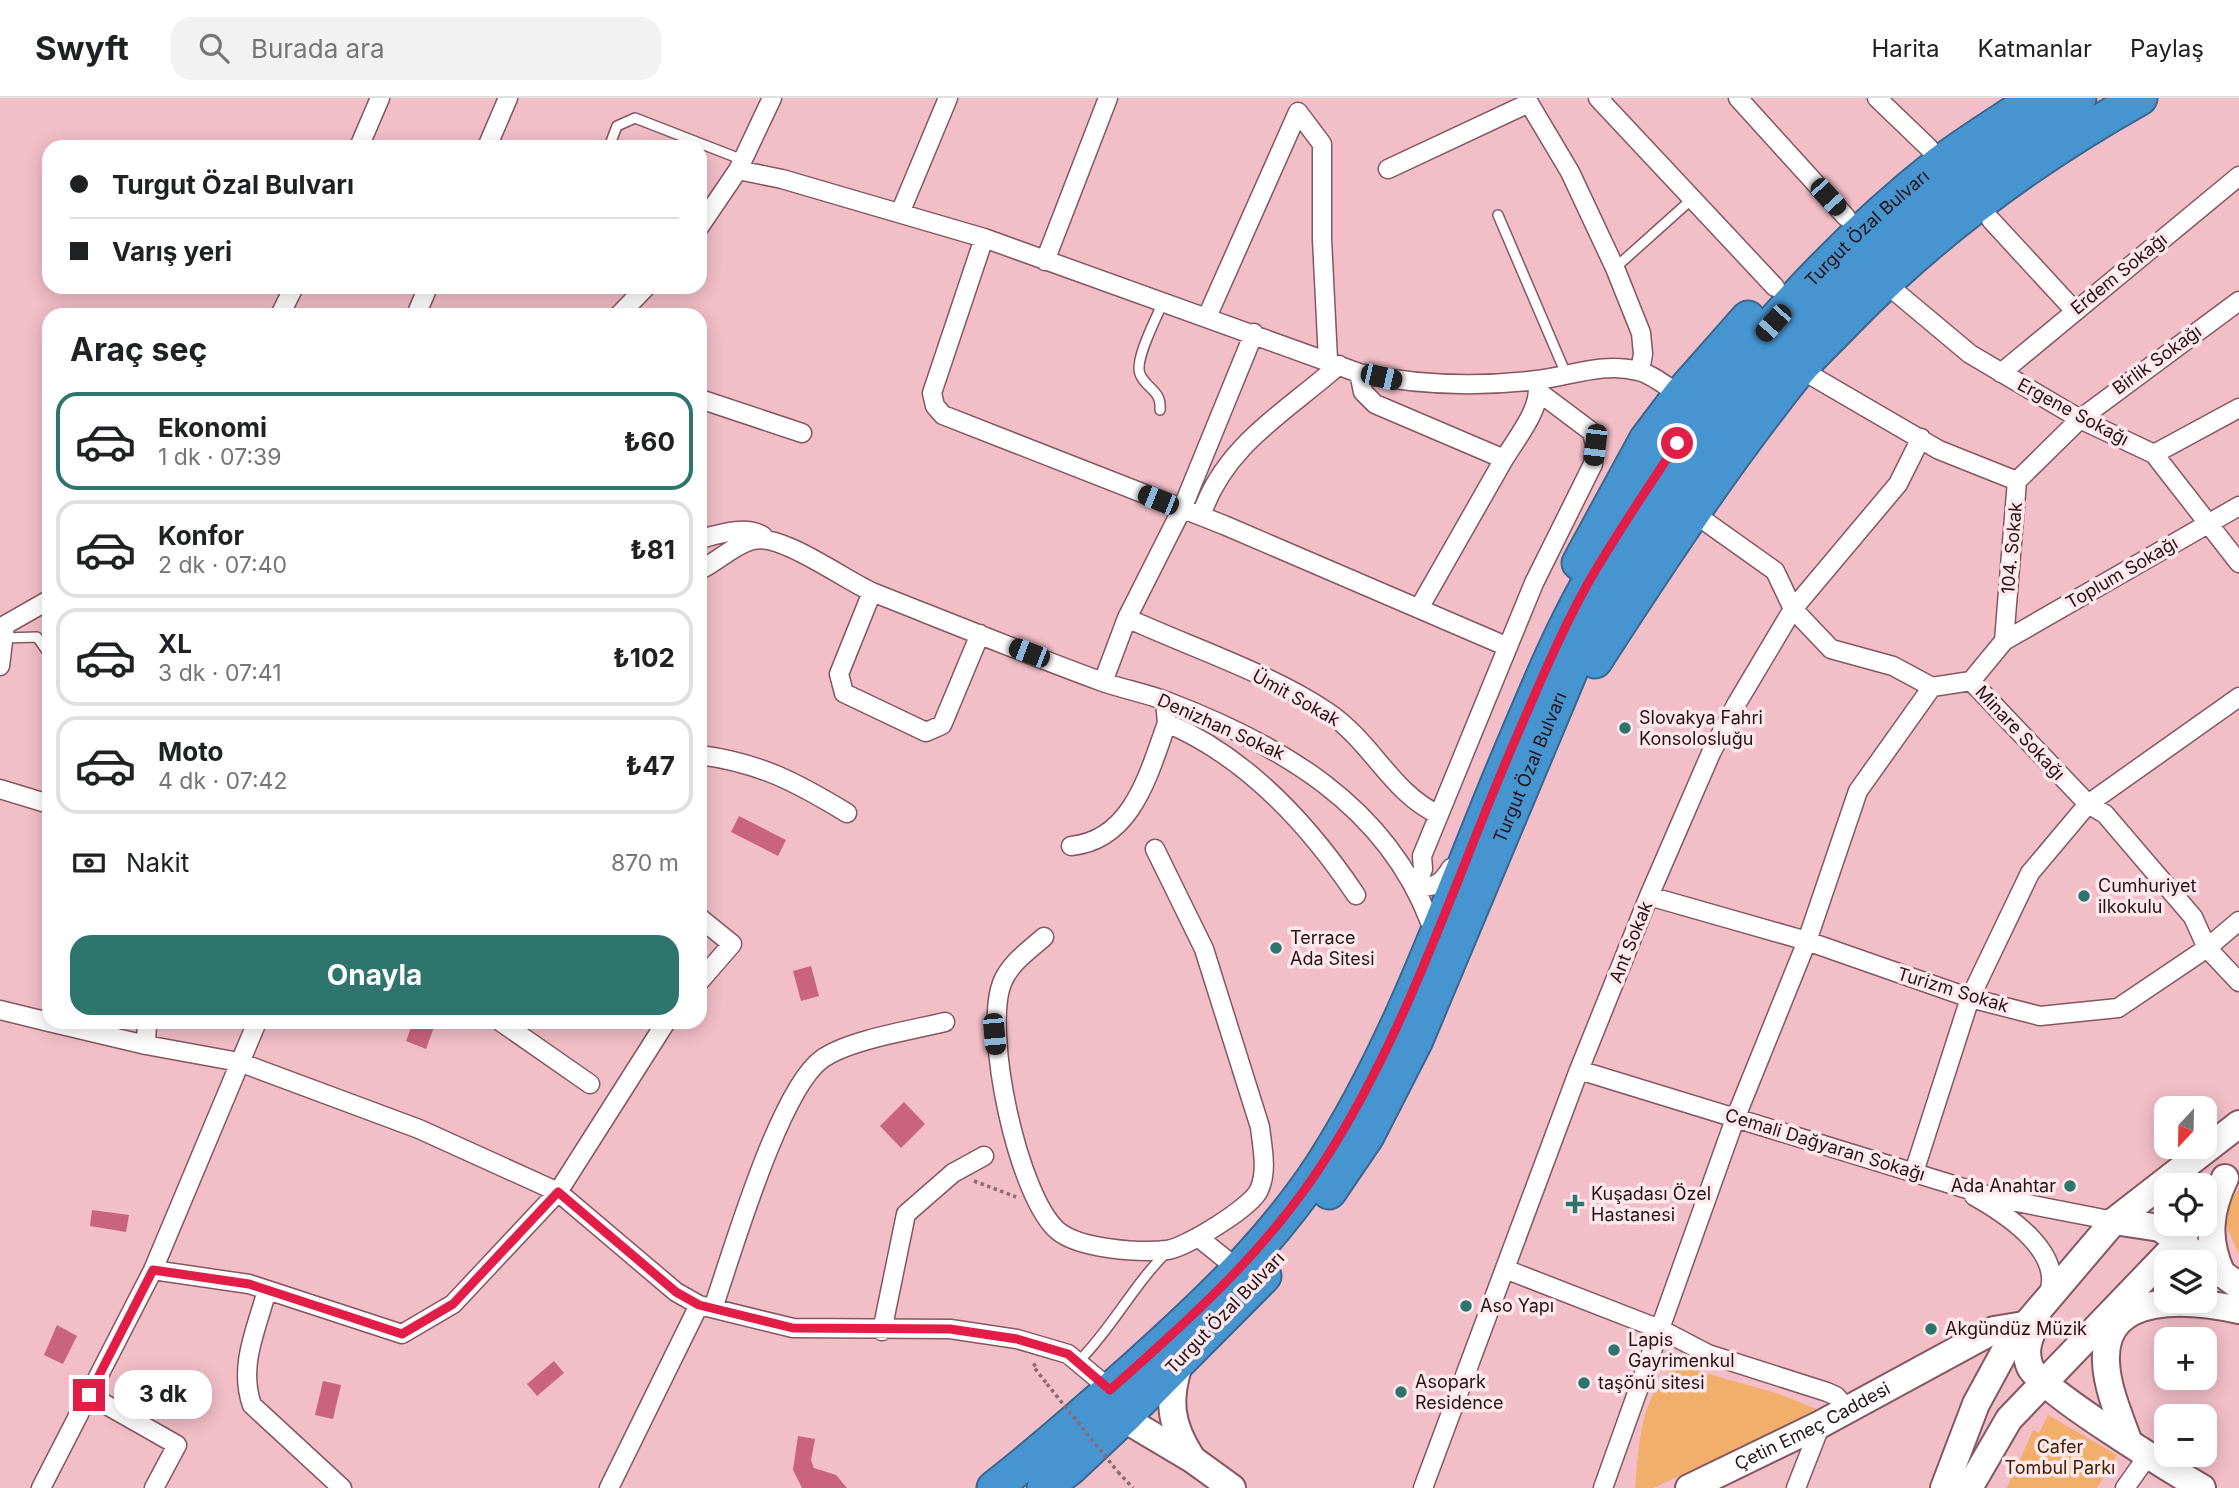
<!DOCTYPE html>
<html lang="tr">
<meta charset="utf-8">
<style>
:root{--surface:#fff;--page:#f2f2f2;--text:#202124;--muted:#757577;--line:#e0e0e0;--accent:#2e756d}
body{margin:0;font-family:Inter,sans-serif;background:var(--page);color:var(--text);height:100vh;display:flex;flex-direction:column;font-size:26px;white-space:nowrap}
*{box-sizing:border-box;margin:0}
p{font-size:23px;color:var(--muted)}
.icon{flex:none;width:38px;height:38px;fill:none;stroke:currentColor;stroke-width:2;stroke-linecap:round;stroke-linejoin:round}
.map{position:relative;flex:1;overflow:hidden}
.drawer{position:absolute;left:42px;top:210px;width:665px;height:721px;display:flex;flex-direction:column;background:var(--surface);border-radius:21px;box-shadow:0 4px 18px #0003}
.drawer>*{flex:none}
.hud{position:absolute;left:42px;top:42px;width:665px;height:154px;border-radius:21px;box-shadow:0 4px 18px #0003;display:grid;align-content:center;height:154px;padding:0 28px;background:var(--surface)}
.needle{width:46px;rotate:202deg}
.buttons{position:absolute;left:2154px;top:998px;display:grid;gap:14px}
.buttons a{display:grid;place-items:center;width:63px;height:63px;border-radius:14px;background:var(--surface);box-shadow:0 4px 18px #0003;font-size:35px}
.end{position:absolute;width:32px;height:32px;margin:-16px;border:9px solid #e11d48;background:#fff;box-shadow:0 0 0 4px #fff}
.from{border-radius:50%}
.bubble{position:absolute;height:49px;border-radius:21px;background:var(--surface);box-shadow:0 4px 18px #0003;font-size:23px;font-weight:700;line-height:49px;text-align:center}
.car{position:absolute;width:21px;height:42px;margin:-21px -10px;border-radius:9px;box-shadow:0 0 5px 2px #0007;background:linear-gradient(#222 24%,#8ab4d8 0 40%,#222 0 76%,#8ab4d8 0 86%,#222 0)}
.hud b{display:flex;align-items:center;gap:24px;height:66px;font-size:26px}
.hud b+b{border-top:2px solid var(--line)}
.hud i{width:18px;height:18px;background:var(--text)}
ul{padding:0;list-style:none}
li{display:flex;align-items:center;gap:21px;height:98px;margin:0 14px 10px;padding:0 14px;border:4px solid var(--line);border-radius:21px}
li div{flex:1}
li b{display:block;font-size:26px}
li em{font-style:normal;font-weight:700}
li.on{border-color:var(--accent)}
li>.icon{width:63px;height:63px;stroke-width:1.5}
h2{padding:0 28px;font-size:32px;line-height:84px}
.pay{display:flex;align-items:center;gap:18px;height:77px;padding:0 28px;font-size:26px}
.pay p{margin-inline-start:auto}
.primary-button{display:flex;gap:14px;margin-top:auto;padding:14px 28px}
.primary-button a{flex:1;height:80px;border-radius:21px;background:var(--accent);color:#fff;font-size:28px;font-weight:700;line-height:80px;text-align:center}
header{display:flex;align-items:center;gap:42px;box-sizing:border-box;height:98px;padding:0 35px;background:var(--surface);border-bottom:2px solid var(--line)}
header strong{font-size:33px}
nav{display:flex;gap:38px;margin-inline-start:auto;font-size:24px}
.search{width:490px;height:63px;background:var(--page);display:flex;align-items:center;gap:18px;box-sizing:border-box;padding:0 24px;border-radius:21px;color:var(--muted);font-size:26px}
.map>svg:first-child{display:block}
.green{fill:#f2af6c}
.water{fill:#ca637f}
.lines{fill:none;stroke-linecap:round;stroke-linejoin:round}
.lane-casing{stroke:#845761;stroke-width:12}
.street-casing{stroke:#845761;stroke-width:21}
.secondary-casing{stroke:#845761;stroke-width:30}
.highway-casing{stroke:#3a678f;stroke-width:37}
.path{stroke:#8d6970;stroke-width:3.5;stroke-dasharray:3.5 3.5;stroke-linecap:butt}
.lane{stroke:#fff;stroke-width:9}
.street{stroke:#fff;stroke-width:18}
.secondary{stroke:#fff;stroke-width:26}
.highway{stroke:#4694d0;stroke-width:33}
.path-bridge{stroke:#8d6970;stroke-width:3.5;stroke-dasharray:3.5 3.5;stroke-linecap:butt}
.route{stroke:#e11d48;stroke-width:9}
.poi-dot{fill:#2e756d;stroke:#fee8ec;stroke-width:2.5}
.labels{text-anchor:middle;stroke-width:7;stroke-linejoin:round;paint-order:stroke}
.street-label{font-size:18px;fill:#251317;stroke:#fee8ec}
.poi-label{font-size:18px;fill:#251317;stroke:#fee8ec;text-anchor:start}
.park-label{font-size:18px;fill:#402200;stroke:#fee8ec}
</style>
<header>
<strong>Swyft</strong>
<div class="search"><svg class="icon" aria-label="search" viewBox="0 0 24 24"><circle cx="10" cy="10" r="6"/><path d="M15 15l6 6"/></svg>Burada ara</div>
<nav><a>Harita</a><a>Katmanlar</a><a>Paylaş</a></nav>
</header>
<div class="map">
<svg width="2239" height="1390" viewBox="0 0 2239 1390">
<rect width="100%" height="100%" fill="#f2bec8"/>
<!-- green -->
<path class="green" d="M 2239,1092 L 2239,1156 L 2218,1110 Z
M 1677,1267 L 1776,1295 L 1822,1313 L 1653,1390 L 1635,1390 C 1639,1346 1640,1296 1677,1267 Z
M 2048,1317 L 2117,1357 L 2097,1390 L 2007,1390 L 2033,1332 L 2039,1335 Z"/>
<!-- water -->
<path class="water" d="M 739,718 L 786,742 L 778,758 L 731,734 Z
M 811,868 L 819,898 L 801,903 L 793,873 Z
M 413,924 L 436,924 L 426,951 L 406,943 Z
M 904,1004 L 925,1026 L 901,1050 L 880,1028 Z
M 92,1112 L 129,1117 L 126,1134 L 90,1128 Z
M 57,1227 L 77,1238 L 63,1266 L 44,1257 Z
M 554,1263 L 564,1275 L 537,1298 L 527,1286 Z
M 323,1283 L 341,1287 L 333,1321 L 315,1317 Z
M 798,1338 L 815,1341 L 811,1362 L 814,1370 L 836,1377 L 847,1390 L 802,1390 L 793,1372 Z"/>
<g class="lines">
<defs>
<path id="lane" d="M 609,49 L 617,28 L 635,20 L 743,62
M 1498,117 L 1566,276
M 1615,170 L 1692,101
M 1160,312 C 1162,292 1146,291 1140,276 C 1134,262 1157,219 1163,204
M 5,540 L 37,539 L 49,556
M 1079,1263 C 1113,1229 1133,1187 1168,1153"/>
<path id="street" d="M 1598,0 L 1775,189
M 1738,0 L 1846,119
M 1877,0 L 1929,50
M 359,49 L 380,0
M 487,49 L 508,0
M 1388,71 L 1529,5 L 1570,74 L 1615,170 L 1641,235 L 1643,256 L 1640,273
M 738,72 L 782,81 L 984,140 L 1359,275 C 1416,287 1479,289 1537,282 C 1572,278 1602,264 1638,273 C 1652,276 1667,289 1680,297
M 900,115 L 948,0
M 1991,122 L 2074,212
M 700,128 L 738,72 L 772,0
M 984,140 L 932,295 L 935,308 L 943,317 L 1224,427 L 1508,549
M 1045,163 L 1108,0
M 1884,184 L 1970,256 L 2080,321 L 2154,356 L 2239,465
M 280,217 L 294,189
M 416,217 L 428,189
M 619,217 L 646,189
M 1207,219 L 1298,14 L 1322,46 L 1322,141 L 1328,262
M 1800,271 L 1939,352 L 2017,383 L 2004,543 L 1971,583
M 1359,275 L 1363,294 L 1375,306 L 1504,361 C 1516,341 1543,309 1537,285
M 2001,275 L 2239,78
M 700,301 L 802,335
M 2154,356 L 2239,310
M 2017,383 L 2080,321 L 2239,203
M 1692,414 L 1775,473 L 1793,511 L 1831,551 L 1893,568 L 1932,589 L 1971,583 L 2088,706 L 2105,716 L 2193,819 L 2207,850 L 2239,884
M 1201,418 C 1224,347 1286,314 1339,267
M 700,441 C 719,436 746,427 763,438
M 700,472 C 717,464 735,446 753,442 C 781,435 843,481 872,494 C 948,524 1024,555 1100,583 C 1122,591 1145,595 1166,603 C 1279,646 1385,706 1430,824
M 872,494 L 839,576 L 844,595 L 926,634 L 942,627 L 980,536
M 1422,505 L 1504,361
M 1127,520 C 1190,549 1269,575 1326,613 C 1373,644 1390,694 1439,717
M 2004,543 L 2239,408
M 0,568 L 5,527 L 49,502
M 1103,584 L 1127,520 L 1182,411 L 1254,235
M 1165,603 L 1167,625 C 1247,659 1309,727 1356,797
M 700,657 C 760,665 796,684 847,715
M 0,691 L 49,706
M 1071,748 C 1133,742 1149,674 1167,625
M 1416,788 L 1423,771 L 1422,758 L 1534,485 L 1593,366 L 1595,347 L 1592,334 L 1540,295
M 1416,788 C 1436,790 1441,786 1451,770
M 1649,798 L 1807,843 L 1970,900 L 2040,918 L 2118,910 L 2207,850 L 2239,823
M 700,820 L 732,846 L 700,883
M 1044,839 C 1028,853 1010,865 1002,885 C 983,934 1018,1099 1058,1133 C 1080,1151 1139,1155 1167,1152 C 1185,1150 1252,1109 1259,1092 C 1268,1073 1262,1048 1260,1029 L 1204,851 L 1155,751
M 0,912 L 49,924
M 49,924 L 146,947 L 239,964 L 419,1031 L 558,1094 L 676,1194 L 699,1207 L 793,1230 L 950,1231 L 1017,1241 L 1068,1256 L 1110,1291
M 501,924 L 590,986
M 146,947 L 147,924
M 1579,972 L 1996,1100 L 2114,1123
M 1914,1074 L 1970,900 L 2030,775 L 2088,706 L 2239,599
M 1974,1098 C 2006,1116 2068,1156 2047,1200
M 1198,1139 L 1240,1173
M 1505,1171 L 1662,1232 L 1708,1256 L 1827,1294 L 1836,1298 L 1848,1312
M 153,1172 L 249,1186 L 402,1236 L 453,1206 L 558,1094 L 666,924
M 267,1192 C 257,1230 238,1268 252,1307 L 342,1390
M 713,1210 C 732,1156 779,992 822,961 C 848,942 912,932 945,924
M 882,1233 L 906,1116 L 953,1075 L 984,1058
M 89,1297 L 177,1347 L 154,1390
M 41,1390 L 153,1172 L 257,924
M 609,1390 L 699,1207
M 1423,1390 L 1579,972 L 1649,798 L 1711,655 L 1737,605 L 1793,511 L 1898,386 L 1921,340
M 1603,1390 L 1735,1021 L 1807,843 L 1858,693 L 1932,589
M 1796,1390 L 1821,1326
M 2125,1390 L 2149,1356"/>
<g id="secondary">
<path d="M 2114,1123 L 2160,1130 L 2239,1188"/>
<path d="M 2222,1176 C 2206,1142 2209,1113 2225,1080"/>
<path d="M 2037,1222 C 2030,1238 2023,1252 2030,1269 C 2040,1292 2173,1373 2202,1390"/>
<path d="M 1180,1264 C 1167,1301 1170,1326 1191,1359"/>
<path d="M 1123,1320 L 1192,1361 L 1232,1390"/>
<path d="M 2128,1342 C 2119,1317 2107,1290 2106,1264 C 2102,1191 2194,1202 2239,1212"/>
<path id="s1" d="M 1689,1390 L 1821,1326 L 1994,1232 L 2024,1227 L 2030,1223"/>
<path d="M 1944,1390 L 1976,1306 L 2007,1249 L 2114,1123 L 2239,1026"/>
<path d="M 1969,1390 L 2009,1321 L 2180,1143 L 2191,1125"/>
</g>
<g id="highway">
<path d="M 1579,465 L 1646,342 L 1680,297 L 1748,220"/>
<path d="M 1595,563 C 1659,464 1724,365 1798,273 C 1813,255 1830,240 1846,223 C 1932,135 2033,60 2140,0"/>
<path id="s2" d="M 1329,1094 L 1367,1038 L 1416,942 L 1576,560 C 1682,345 1874,124 2079,0"/>
<path id="s3" d="M 994,1390 C 1043,1352 1089,1311 1136,1269 C 1205,1207 1271,1145 1322,1067 C 1407,935 1455,782 1517,639 C 1539,587 1561,534 1588,486 C 1679,327 1796,179 1940,65 C 1970,42 2004,22 2036,0"/>
<path d="M 1044,1390 L 1070,1370 L 1123,1320 L 1264,1178"/>
</g>
</defs>
<!-- lane casing -->
<use href="#lane" class="lane-casing"/>
<!-- street casing -->
<use href="#street" class="street-casing"/>
<!-- secondary casing -->
<use href="#secondary" class="secondary-casing"/>
<!-- highway casing -->
<use href="#highway" class="highway-casing"/>
<!-- path -->
<path class="path" d="M 974,1083 L 1016,1099
M 1036,1266 L 1033,1268 L 1047,1286
M 1118,1374 L 1133,1390"/>
<!-- lane -->
<use href="#lane" class="lane"/>
<!-- street -->
<use href="#street" class="street"/>
<!-- secondary -->
<use href="#secondary" class="secondary"/>
<!-- highway -->
<use href="#highway" class="highway"/>
<!-- path-bridge -->
<path class="path-bridge" d="M 1047,1286 L 1118,1374"/>
</g>
<g class="lines">
<!-- route -->
<path class="route" d="M 89,1297 L 153,1172 L 249,1186 L 402,1236 L 453,1206 L 558,1094 L 676,1194 L 699,1207 L 793,1230 L 950,1231 L 1017,1241 L 1068,1256 L 1110,1292 C 1188,1223 1264,1155 1321,1068 C 1407,937 1454,783 1516,640 C 1538,589 1560,536 1587,487 C 1614,439 1647,392 1677,345"/>
</g>
<!-- markers -->
<g class="poi-dot">
<circle cx="1625" cy="630" r="7"/>
<circle cx="2084" cy="798" r="7"/>
<circle cx="1276" cy="850" r="7"/>
<circle cx="2070" cy="1088" r="7"/>
<path d="M1571.5 1095.5h7v7h7v7h-7v7h-7v-7h-7v-7h7z"/>
<circle cx="1466" cy="1208" r="7"/>
<circle cx="1931" cy="1231" r="7"/>
<circle cx="1614" cy="1252" r="7"/>
<circle cx="1584" cy="1285" r="7"/>
<circle cx="1401" cy="1294" r="7"/>
</g>
<g class="labels">
<!-- street labels -->
<g class="street-label">
<text dy="6" stroke="none"><textPath href="#s3" startOffset="1556">Turgut Özal Bulvarı</textPath></text>
<text transform="translate(2119 176) rotate(-39)" y="6">Erdem Sokağı</text>
<text transform="translate(2157 262) rotate(-36)" y="6">Birlik Sokağı</text>
<text transform="translate(2073 314) rotate(28)" y="6">Ergene Sokağı</text>
<text transform="translate(2012 450) rotate(-85)" y="6">104. Sokak</text>
<text transform="translate(2122 475) rotate(-30)" y="6">Toplum Sokağı</text>
<text transform="translate(1296 600) rotate(29)" y="6">Ümit Sokak</text>
<text transform="translate(1221 629) rotate(24)" y="6">Denizhan Sokak</text>
<text transform="translate(2020 635) rotate(47)" y="6">Minare Sokağı</text>
<text dy="6" stroke="none"><textPath href="#s2" startOffset="471">Turgut Özal Bulvarı</textPath></text>
<text transform="translate(1631 844) rotate(-68)" y="6">Ant Sokak</text>
<text transform="translate(1953 892) rotate(17)" y="6">Turizm Sokak</text>
<text transform="translate(1825 1047) rotate(17)" y="6">Cemali Dağyaran Sokağı</text>
<text transform="translate(1225 1215) rotate(-46)" y="6">Turgut Özal Bulvarı</text>
<text dy="6" stroke="none"><textPath href="#s1" startOffset="138">Çetin Emeç Caddesi</textPath></text>
</g>
<!-- poi labels -->
<g class="poi-label">
<text x="1639" y="626">Slovakya Fahri<tspan x="1639" dy="21">Konsolosluğu</tspan></text>
<text x="2098" y="794">Cumhuriyet<tspan x="2098" dy="21">ilkokulu</tspan></text>
<text x="1290" y="846">Terrace<tspan x="1290" dy="21">Ada Sitesi</tspan></text>
<text x="2056" y="1094" text-anchor="end">Ada Anahtar</text>
<text x="1591" y="1102">Kuşadası Özel<tspan x="1591" dy="21">Hastanesi</tspan></text>
<text x="1480" y="1214">Aso Yapı</text>
<text x="1945" y="1237">Akgündüz Müzik</text>
<text x="1628" y="1248">Lapis<tspan x="1628" dy="21">Gayrimenkul</tspan></text>
<text x="1415" y="1290">Asopark<tspan x="1415" dy="21">Residence</tspan></text>
<text x="1598" y="1291">taşönü sitesi</text>
</g>
<!-- park labels -->
<g class="park-label">
<text x="2060" y="1355">Cafer<tspan x="2060" dy="21">Tombul Parkı</tspan></text>
</g>
</g>
</svg>
<div class="buttons">
<a><svg class="needle" viewBox="-14 -14 28 28"><path d="M0-13l5 13h-10z" fill="#e53935"/><path d="M0 13l5-13h-10z" fill="#757577"/></svg></a>
<a><svg class="icon" aria-label="locate" viewBox="0 0 24 24"><circle cx="12" cy="12" r="6"/><path d="M12 2v4M12 18v4M2 12h4M18 12h4"/></svg></a>
<a><svg class="icon" aria-label="layers" viewBox="0 0 24 24"><path d="M12 4l9 5-9 5-9-5zM3 14l9 5 9-5"/></svg></a>
<a>+</a>
<a>−</a>
</div>
<i class="end from" style="left:1677px;top:345px"></i>
<i class="end" style="left:89px;top:1297px"></i>
<div class="bubble" style="left:114px;top:1272px;width:98px">3 dk</div>
<i class="car" style="left:1828px;top:99px;rotate:138deg"></i>
<i class="car" style="left:1773px;top:225px;rotate:222deg"></i>
<i class="car" style="left:1381px;top:279px;rotate:103deg"></i>
<i class="car" style="left:1595px;top:347px;rotate:187deg"></i>
<i class="car" style="left:1158px;top:402px;rotate:292deg"></i>
<i class="car" style="left:1029px;top:555px;rotate:291deg"></i>
<i class="car" style="left:994px;top:936px;rotate:175deg"></i>
<div class="hud">
<b><i class="from"></i>Turgut Özal Bulvarı</b>
<b><i></i>Varış yeri</b>
</div>
<section class="drawer">
<h2>Araç seç</h2>
<ul>
<li class="on"><svg class="icon" aria-label="car" viewBox="0 0 24 24"><path d="M5 17H2v-5l4-1 3-4h7l3 4 3 1v5h-3M9 17h6M6 11h13"/><circle cx="7" cy="17" r="2"/><circle cx="17" cy="17" r="2"/></svg><div><b>Ekonomi</b><p>1 dk · 07:39</p></div><em>₺60</em></li>
<li><svg class="icon" aria-label="car" viewBox="0 0 24 24"><path d="M5 17H2v-5l4-1 3-4h7l3 4 3 1v5h-3M9 17h6M6 11h13"/><circle cx="7" cy="17" r="2"/><circle cx="17" cy="17" r="2"/></svg><div><b>Konfor</b><p>2 dk · 07:40</p></div><em>₺81</em></li>
<li><svg class="icon" aria-label="car" viewBox="0 0 24 24"><path d="M5 17H2v-5l4-1 3-4h7l3 4 3 1v5h-3M9 17h6M6 11h13"/><circle cx="7" cy="17" r="2"/><circle cx="17" cy="17" r="2"/></svg><div><b>XL</b><p>3 dk · 07:41</p></div><em>₺102</em></li>
<li><svg class="icon" aria-label="car" viewBox="0 0 24 24"><path d="M5 17H2v-5l4-1 3-4h7l3 4 3 1v5h-3M9 17h6M6 11h13"/><circle cx="7" cy="17" r="2"/><circle cx="17" cy="17" r="2"/></svg><div><b>Moto</b><p>4 dk · 07:42</p></div><em>₺47</em></li>
</ul>
<div class="pay"><svg class="icon" aria-label="cash" viewBox="0 0 24 24"><path d="M3 7h18v10H3z"/><circle cx="12" cy="12" r="2"/></svg>Nakit<p>870 m</p></div>
<div class="primary-button"><a>Onayla</a></div>
</section>
</div>
